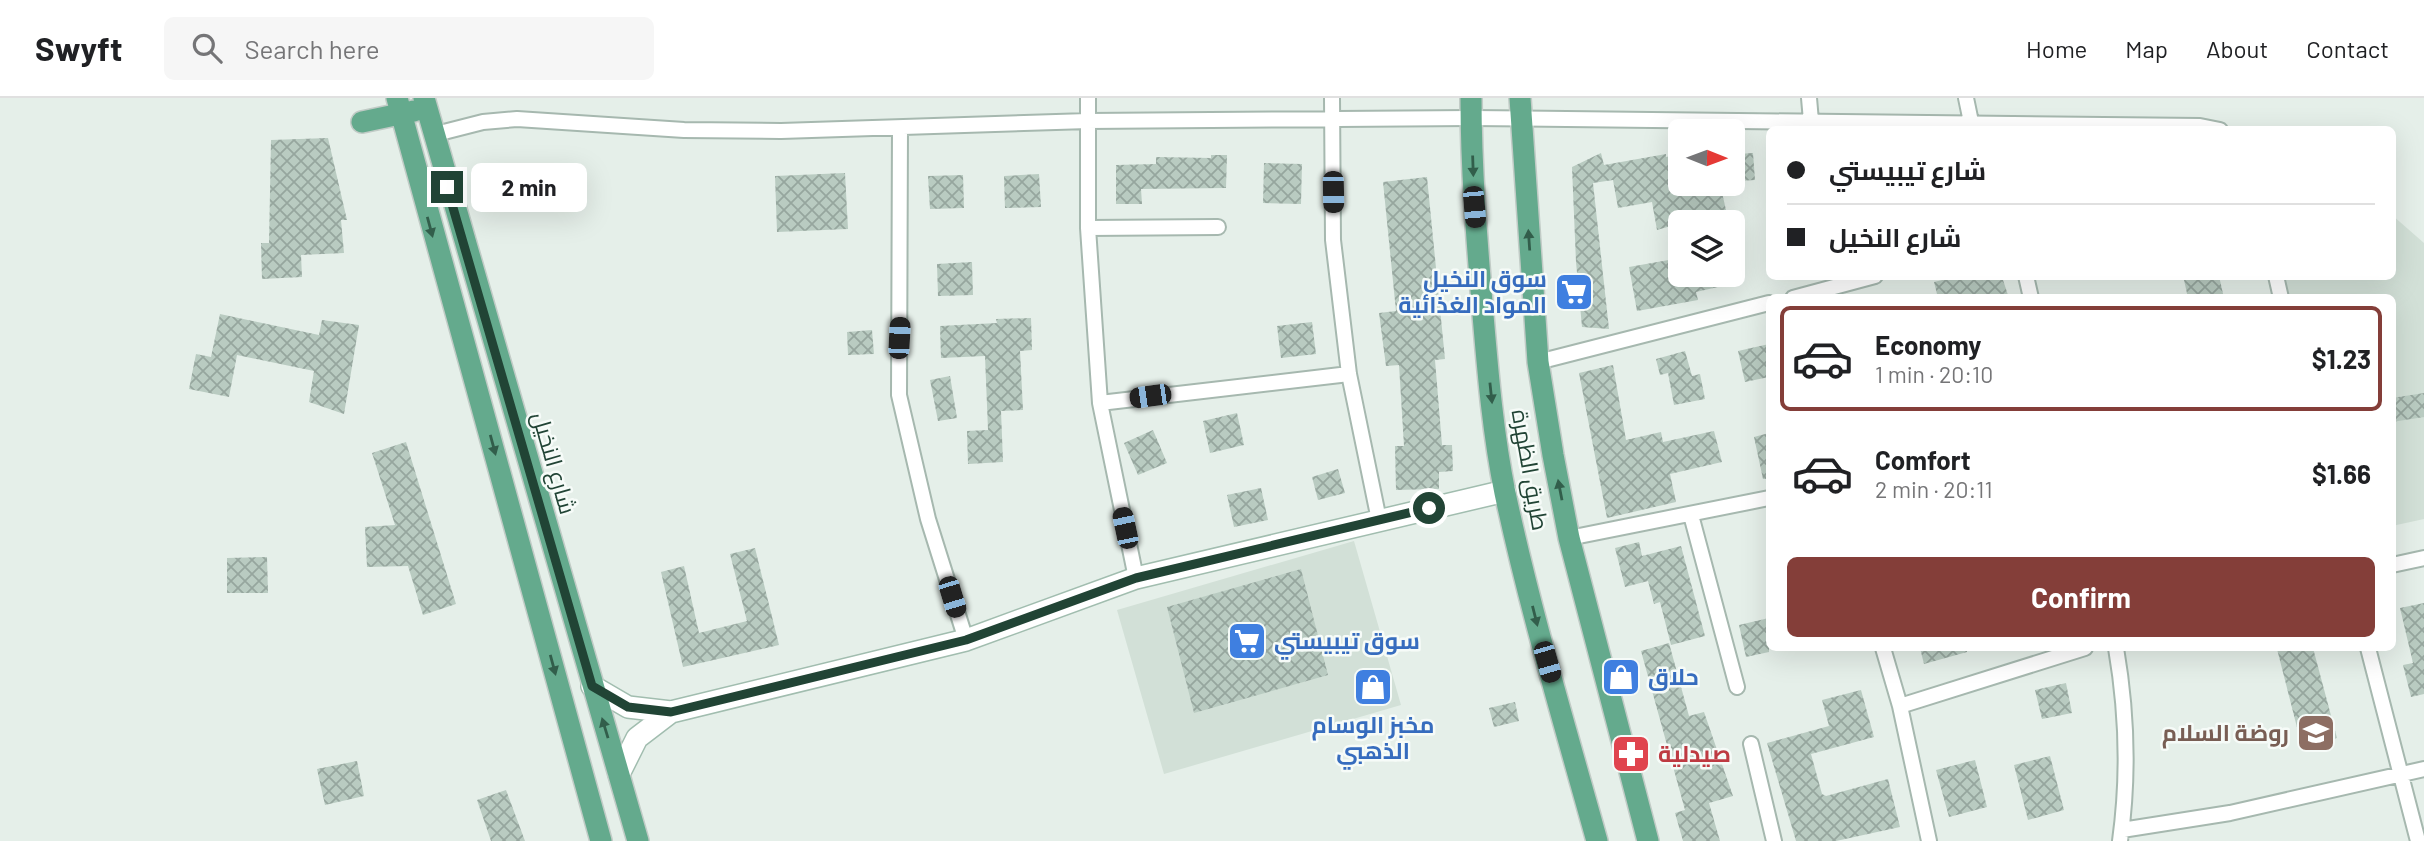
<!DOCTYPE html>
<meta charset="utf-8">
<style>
:root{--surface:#fff;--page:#f6f6f6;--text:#202124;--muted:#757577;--line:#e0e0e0;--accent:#843e39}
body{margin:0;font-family:Barlow,Cairo,sans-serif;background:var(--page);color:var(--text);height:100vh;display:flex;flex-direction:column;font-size:26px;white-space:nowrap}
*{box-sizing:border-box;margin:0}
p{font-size:23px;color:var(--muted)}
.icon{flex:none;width:38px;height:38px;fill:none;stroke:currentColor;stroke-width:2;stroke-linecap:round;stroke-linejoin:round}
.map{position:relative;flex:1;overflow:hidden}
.sheet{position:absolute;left:1766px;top:196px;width:630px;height:357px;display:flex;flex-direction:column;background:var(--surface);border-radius:10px;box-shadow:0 7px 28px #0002}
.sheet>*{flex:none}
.guide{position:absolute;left:1766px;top:28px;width:630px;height:154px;border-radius:10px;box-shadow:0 7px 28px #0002;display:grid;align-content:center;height:154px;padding:0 21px;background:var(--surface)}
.needle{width:46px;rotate:91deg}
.controls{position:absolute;left:1668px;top:21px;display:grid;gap:14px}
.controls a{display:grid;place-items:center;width:77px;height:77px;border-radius:10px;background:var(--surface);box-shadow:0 7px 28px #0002;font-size:35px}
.end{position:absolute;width:32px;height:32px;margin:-16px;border:9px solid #214435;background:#fff;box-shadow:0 0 0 4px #fff}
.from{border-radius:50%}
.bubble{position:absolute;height:49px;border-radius:10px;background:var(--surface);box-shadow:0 7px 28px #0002;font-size:23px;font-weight:700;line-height:49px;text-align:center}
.car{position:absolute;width:21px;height:42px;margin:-21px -10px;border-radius:9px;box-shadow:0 0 5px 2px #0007;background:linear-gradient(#222 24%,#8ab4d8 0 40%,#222 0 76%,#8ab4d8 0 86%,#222 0)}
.guide b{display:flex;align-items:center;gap:24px;height:66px;font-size:26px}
.guide b+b{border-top:2px solid var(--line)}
.guide i{width:18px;height:18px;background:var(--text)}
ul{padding:12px 0 0;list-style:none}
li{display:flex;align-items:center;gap:21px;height:105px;margin:0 14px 10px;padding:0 7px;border:4px solid transparent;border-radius:10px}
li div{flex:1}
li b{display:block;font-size:26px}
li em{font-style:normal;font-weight:700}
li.on{border-color:var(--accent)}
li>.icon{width:63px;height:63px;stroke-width:1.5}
.cta{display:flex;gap:14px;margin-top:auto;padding:14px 21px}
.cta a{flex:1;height:80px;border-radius:10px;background:var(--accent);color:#fff;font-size:28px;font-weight:700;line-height:80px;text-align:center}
header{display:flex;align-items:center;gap:42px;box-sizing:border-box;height:98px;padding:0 35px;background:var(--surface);border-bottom:2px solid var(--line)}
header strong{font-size:33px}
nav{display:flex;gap:38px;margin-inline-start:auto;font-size:24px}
.search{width:490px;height:63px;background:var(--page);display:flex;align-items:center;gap:18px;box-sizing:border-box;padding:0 24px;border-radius:10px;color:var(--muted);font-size:26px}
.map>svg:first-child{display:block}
.built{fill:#d2e0d7}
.building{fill:url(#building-cross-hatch)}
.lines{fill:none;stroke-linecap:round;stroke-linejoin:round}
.minor-casing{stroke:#a6b8af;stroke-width:18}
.secondary-casing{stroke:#a1bdaf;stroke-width:24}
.primary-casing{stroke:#c1cbc6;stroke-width:24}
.minor{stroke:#fff;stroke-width:14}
.secondary{stroke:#fff;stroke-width:21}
.primary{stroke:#64aa8d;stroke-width:21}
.oneway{fill:#325e4b}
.route{stroke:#214435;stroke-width:9}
.labels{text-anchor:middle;stroke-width:5;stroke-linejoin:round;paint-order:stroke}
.shop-label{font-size:23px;font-weight:bold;fill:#366cbe;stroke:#f6fbf8;text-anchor:start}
.street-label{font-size:23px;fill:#214435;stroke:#f6fbf8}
.education-label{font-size:23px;font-weight:bold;fill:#785e54;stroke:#f6fbf8;text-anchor:end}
.health-label{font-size:23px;font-weight:bold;fill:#be3a42;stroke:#f6fbf8;text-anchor:start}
</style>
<header>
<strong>Swyft</strong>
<div class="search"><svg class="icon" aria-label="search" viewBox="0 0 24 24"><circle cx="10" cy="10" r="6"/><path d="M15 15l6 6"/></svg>Search here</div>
<nav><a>Home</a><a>Map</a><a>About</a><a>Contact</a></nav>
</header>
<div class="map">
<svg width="2424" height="743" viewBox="0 0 2424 743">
<defs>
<pattern id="building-cross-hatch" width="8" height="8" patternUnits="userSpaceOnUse" patternTransform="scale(1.75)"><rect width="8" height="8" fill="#b9cbc1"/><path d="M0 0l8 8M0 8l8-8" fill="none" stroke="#96a69e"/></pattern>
</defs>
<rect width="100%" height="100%" fill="#e5efe9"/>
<!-- built -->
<path class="built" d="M 2392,117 L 2424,145 L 2424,421 L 2392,428 L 2392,200 L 2284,199 L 2278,179 L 2392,178 Z
M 1354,443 L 1401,607 L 1164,676 L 1117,512 Z"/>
<!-- building -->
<path class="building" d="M 328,40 L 347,122 L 341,122 L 344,155 L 301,157 L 302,179 L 262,181 L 261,145 L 269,145 L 271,42 Z
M 1601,55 L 1604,67 L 1666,56 L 1666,59 L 1680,57 L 1680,89 L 1720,86 L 1726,112 L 1657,132 L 1652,104 L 1618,110 L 1613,82 L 1593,85 L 1609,231 L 1582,229 L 1576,164 L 1572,69 Z
M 1753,55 L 1755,82 L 1739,83 L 1738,56 Z
M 1211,57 L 1227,57 L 1226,90 L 1141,91 L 1142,106 L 1116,106 L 1116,67 L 1156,66 L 1156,59 L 1211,60 Z
M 1264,65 L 1302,66 L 1301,106 L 1263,105 Z
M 845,75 L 848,131 L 777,134 L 775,78 Z
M 1039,76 L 1041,109 L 1005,110 L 1004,78 Z
M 963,77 L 964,110 L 930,111 L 928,78 Z
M 1427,79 L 1445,261 L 1435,262 L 1442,347 L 1452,347 L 1453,373 L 1439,374 L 1439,391 L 1396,392 L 1395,348 L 1404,348 L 1399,267 L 1386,268 L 1379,215 L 1396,213 L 1383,84 Z
M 1680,160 L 1680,177 L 1744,177 L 1744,183 L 1696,194 L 1698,202 L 1637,213 L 1629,169 Z
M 972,164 L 973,197 L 938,198 L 937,166 Z
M 1959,178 L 1999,178 L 2003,182 L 2009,200 L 1938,200 L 1934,184 Z
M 2197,178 L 2219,178 L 2224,200 L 2188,200 L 2184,182 Z
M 220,216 L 319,237 L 322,222 L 359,227 L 344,316 L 309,304 L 314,273 L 237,257 L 229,299 L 189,291 L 196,256 L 211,259 Z
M 1031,220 L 1032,252 L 1020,253 L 1023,312 L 1001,313 L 1003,364 L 968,366 L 967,333 L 988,332 L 985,258 L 941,260 L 940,228 L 997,225 L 996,221 Z
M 1312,224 L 1316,256 L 1281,260 L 1277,228 Z
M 872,232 L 874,256 L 848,257 L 847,234 Z
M 1769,246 L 1769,279 L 1745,284 L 1738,253 Z
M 1685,253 L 1692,278 L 1700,276 L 1705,301 L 1674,307 L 1668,275 L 1660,277 L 1656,261 Z
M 1613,267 L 1626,342 L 1661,334 L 1663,344 L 1714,333 L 1722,364 L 1670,376 L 1676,404 L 1607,420 L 1579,275 Z
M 950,278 L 957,320 L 938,323 L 930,282 Z
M 2424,295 L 2424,319 L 2392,324 L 2392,300 Z
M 1237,315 L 1244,347 L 1210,355 L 1203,323 Z
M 1153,332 L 1167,365 L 1138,377 L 1124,345 Z
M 1769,335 L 1769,381 L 1763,381 L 1754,339 Z
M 406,344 L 456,506 L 423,517 L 408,468 L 367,469 L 365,429 L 395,427 L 372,355 Z
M 1338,371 L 1345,395 L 1318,402 L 1312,379 Z
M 1261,390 L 1268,422 L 1234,429 L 1227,397 Z
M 1639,444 L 1642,458 L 1681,448 L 1705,538 L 1671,547 L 1660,504 L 1654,506 L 1648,483 L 1625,489 L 1615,450 Z
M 755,450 L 779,547 L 683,569 L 661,474 L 684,468 L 699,535 L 747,523 L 730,456 Z
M 267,459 L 268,495 L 227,495 L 227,460 Z
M 1301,471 L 1328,577 L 1194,615 L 1167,509 Z
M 2424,505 L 2424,596 L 2411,599 L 2403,567 L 2413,565 L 2400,510 Z
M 1769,520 L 1769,554 L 1746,559 L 1739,527 Z
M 1669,545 L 1689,618 L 1704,614 L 1733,698 L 1709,705 L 1720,743 L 1683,743 L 1675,715 L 1685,712 L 1641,553 Z
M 1920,550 L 1967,550 L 1967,554 L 1924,566 Z
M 2285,550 L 2313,550 L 2337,640 L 2302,649 L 2277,551 Z
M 2066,585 L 2072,615 L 2042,621 L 2035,592 Z
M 1861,592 L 1874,639 L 1811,656 L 1822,696 L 1826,698 L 1888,681 L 1900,729 L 1836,743 L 1796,743 L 1767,645 L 1829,628 L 1822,602 Z
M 1515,604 L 1519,623 L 1494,629 L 1489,610 Z
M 2050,658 L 2064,712 L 2028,722 L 2014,667 Z
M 1975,662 L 1987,709 L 1949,719 L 1936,672 Z
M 357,663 L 364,698 L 325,707 L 317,671 Z
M 506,692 L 525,743 L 491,743 L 477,702 Z"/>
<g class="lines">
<defs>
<path id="minor" d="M 1088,0 L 1088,130 L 1100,305 L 1136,480
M 1332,0 L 1333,142 L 1349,276 L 1379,422
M 1809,0 L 1811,23
M 1966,0 L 1971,24
M 900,30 L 899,297 L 928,421 L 966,542
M 432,37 L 483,24 L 517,21 L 684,32 L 781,33 L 1088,23 L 1471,20 L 2200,28 L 2220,32
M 1088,130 L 1218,129
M 2026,178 L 2031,200
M 2276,178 L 2281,200
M 1793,200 L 1875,178
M 1538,264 L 1769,205
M 1100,305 L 1349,276
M 1691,417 L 1737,589
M 1569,440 L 1769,400
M 2392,467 L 2424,460
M 1883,550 L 1900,608 L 1929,743
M 2116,550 C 2127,614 2129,678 2120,743
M 2368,550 L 2418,743
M 1900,608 L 2085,550
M 1751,646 L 1774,743
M 2122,732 L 2230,715 L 2424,671"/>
<path id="secondary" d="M 592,588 L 628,609 L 671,614 L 966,542 L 1136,480 L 1505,393
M 619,676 L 637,640 L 671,614"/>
<path id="primary" d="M 397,0 L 601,743
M 424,0 L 638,743
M 1471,0 C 1471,72 1477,144 1483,217 C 1488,276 1493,336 1505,395 C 1530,512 1565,628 1597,743
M 1520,0 L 1538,264 L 1553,357 L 1569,440 L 1648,743
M 362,24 L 414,13"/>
</defs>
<!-- minor casing -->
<use href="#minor" class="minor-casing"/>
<!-- secondary casing -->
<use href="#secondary" class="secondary-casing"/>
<!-- primary casing -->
<use href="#primary" class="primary-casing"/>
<!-- minor -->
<use href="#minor" class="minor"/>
<!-- secondary -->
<use href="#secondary" class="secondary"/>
<!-- primary -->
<use href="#primary" class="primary"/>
</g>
<!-- one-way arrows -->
<defs><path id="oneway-solid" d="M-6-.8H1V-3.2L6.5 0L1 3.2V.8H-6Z" transform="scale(1.75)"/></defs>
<g class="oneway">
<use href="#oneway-solid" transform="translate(1473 68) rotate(88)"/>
<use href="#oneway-solid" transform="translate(430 129) rotate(75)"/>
<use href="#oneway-solid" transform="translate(1529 142) rotate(-94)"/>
<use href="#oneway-solid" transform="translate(1491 295) rotate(84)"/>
<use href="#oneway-solid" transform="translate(493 347) rotate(75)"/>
<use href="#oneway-solid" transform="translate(1560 392) rotate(-101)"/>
<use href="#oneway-solid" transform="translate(1535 518) rotate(76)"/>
<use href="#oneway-solid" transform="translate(553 567) rotate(75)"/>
<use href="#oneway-solid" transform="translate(605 630) rotate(-107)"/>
</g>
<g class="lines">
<!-- route -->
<path class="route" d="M 447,89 L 592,588 L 628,609 L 671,614 L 966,542 L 1136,480 L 1429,410"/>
</g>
<!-- icons -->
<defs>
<symbol id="supermarket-square" viewBox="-11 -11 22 22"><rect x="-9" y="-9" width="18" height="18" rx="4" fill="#3f7fe0" stroke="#f6fbf8"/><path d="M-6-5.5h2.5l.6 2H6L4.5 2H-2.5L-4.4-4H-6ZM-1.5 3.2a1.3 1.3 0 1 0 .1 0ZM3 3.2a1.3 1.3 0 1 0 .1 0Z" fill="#fff"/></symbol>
<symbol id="shop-square" viewBox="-11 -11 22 22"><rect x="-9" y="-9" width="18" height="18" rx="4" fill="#3f7fe0" stroke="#f6fbf8"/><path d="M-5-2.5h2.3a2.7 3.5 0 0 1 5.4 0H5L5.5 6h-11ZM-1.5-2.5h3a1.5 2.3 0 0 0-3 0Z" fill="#fff"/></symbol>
<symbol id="school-square" viewBox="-11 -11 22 22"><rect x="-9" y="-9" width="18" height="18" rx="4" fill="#8d6e63" stroke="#f6fbf8"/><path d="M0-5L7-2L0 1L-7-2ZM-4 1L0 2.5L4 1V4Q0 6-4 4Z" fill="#fff"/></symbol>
<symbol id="pharmacy-square" viewBox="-11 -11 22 22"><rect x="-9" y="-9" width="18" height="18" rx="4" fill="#e0444e" stroke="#f6fbf8"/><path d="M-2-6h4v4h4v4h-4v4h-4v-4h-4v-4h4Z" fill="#fff"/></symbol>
</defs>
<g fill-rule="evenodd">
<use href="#supermarket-square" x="1552" y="172" width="44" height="44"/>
<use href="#supermarket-square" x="1225" y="521" width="44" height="44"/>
<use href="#shop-square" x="1599" y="557" width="44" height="44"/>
<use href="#shop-square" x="1351" y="567" width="44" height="44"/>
<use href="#school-square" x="2294" y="613" width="44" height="44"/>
<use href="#pharmacy-square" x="1609" y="634" width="44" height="44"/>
</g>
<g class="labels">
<!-- shop labels -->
<g class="shop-label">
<text x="1547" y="189" text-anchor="end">سوق النخيل<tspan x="1547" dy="26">المواد الغذائية</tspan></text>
<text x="1274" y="551">سوق تيبيستي</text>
<text x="1648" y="587">حلاق</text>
<text x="1373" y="635" text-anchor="middle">مخبز الوسام<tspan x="1373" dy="26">الذهبي</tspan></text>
</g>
<!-- street labels -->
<g class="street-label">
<text transform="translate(554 365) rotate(74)" y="8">شارع النخيل</text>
<text transform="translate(1530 372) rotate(80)" y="8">طريق الظهرة</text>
</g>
<!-- education labels -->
<g class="education-label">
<text x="2289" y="643">روضة السلام</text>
</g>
<!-- health labels -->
<g class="health-label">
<text x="1658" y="664">صيدلية</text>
</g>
</g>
</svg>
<div class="controls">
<a><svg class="needle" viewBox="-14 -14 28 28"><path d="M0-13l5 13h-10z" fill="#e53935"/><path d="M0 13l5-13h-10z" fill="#757577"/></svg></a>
<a><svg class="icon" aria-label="layers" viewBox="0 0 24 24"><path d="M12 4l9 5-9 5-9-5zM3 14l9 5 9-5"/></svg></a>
</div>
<i class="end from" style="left:1429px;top:410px"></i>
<i class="end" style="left:447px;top:89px"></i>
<div class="bubble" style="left:471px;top:65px;width:116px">2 min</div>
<i class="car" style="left:1333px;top:94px;rotate:179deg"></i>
<i class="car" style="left:1474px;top:109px;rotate:175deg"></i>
<i class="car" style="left:899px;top:240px;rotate:3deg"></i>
<i class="car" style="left:1150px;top:298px;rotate:262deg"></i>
<i class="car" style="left:1125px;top:430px;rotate:348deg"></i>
<i class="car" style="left:952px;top:499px;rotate:163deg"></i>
<i class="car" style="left:1547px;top:564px;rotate:164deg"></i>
<div class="guide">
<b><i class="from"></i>شارع تيبيستي</b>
<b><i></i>شارع النخيل</b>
</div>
<section class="sheet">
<ul>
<li class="on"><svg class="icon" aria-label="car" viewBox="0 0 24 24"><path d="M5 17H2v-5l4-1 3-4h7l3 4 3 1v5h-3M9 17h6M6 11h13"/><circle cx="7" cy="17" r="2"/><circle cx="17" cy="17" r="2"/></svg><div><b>Economy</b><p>1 min · 20:10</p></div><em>$1.23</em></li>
<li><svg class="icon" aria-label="car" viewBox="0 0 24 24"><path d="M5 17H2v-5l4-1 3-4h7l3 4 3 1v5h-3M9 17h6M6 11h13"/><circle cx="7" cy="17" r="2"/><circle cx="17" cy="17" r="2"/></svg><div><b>Comfort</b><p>2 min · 20:11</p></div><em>$1.66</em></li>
</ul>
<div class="cta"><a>Confirm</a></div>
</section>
</div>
